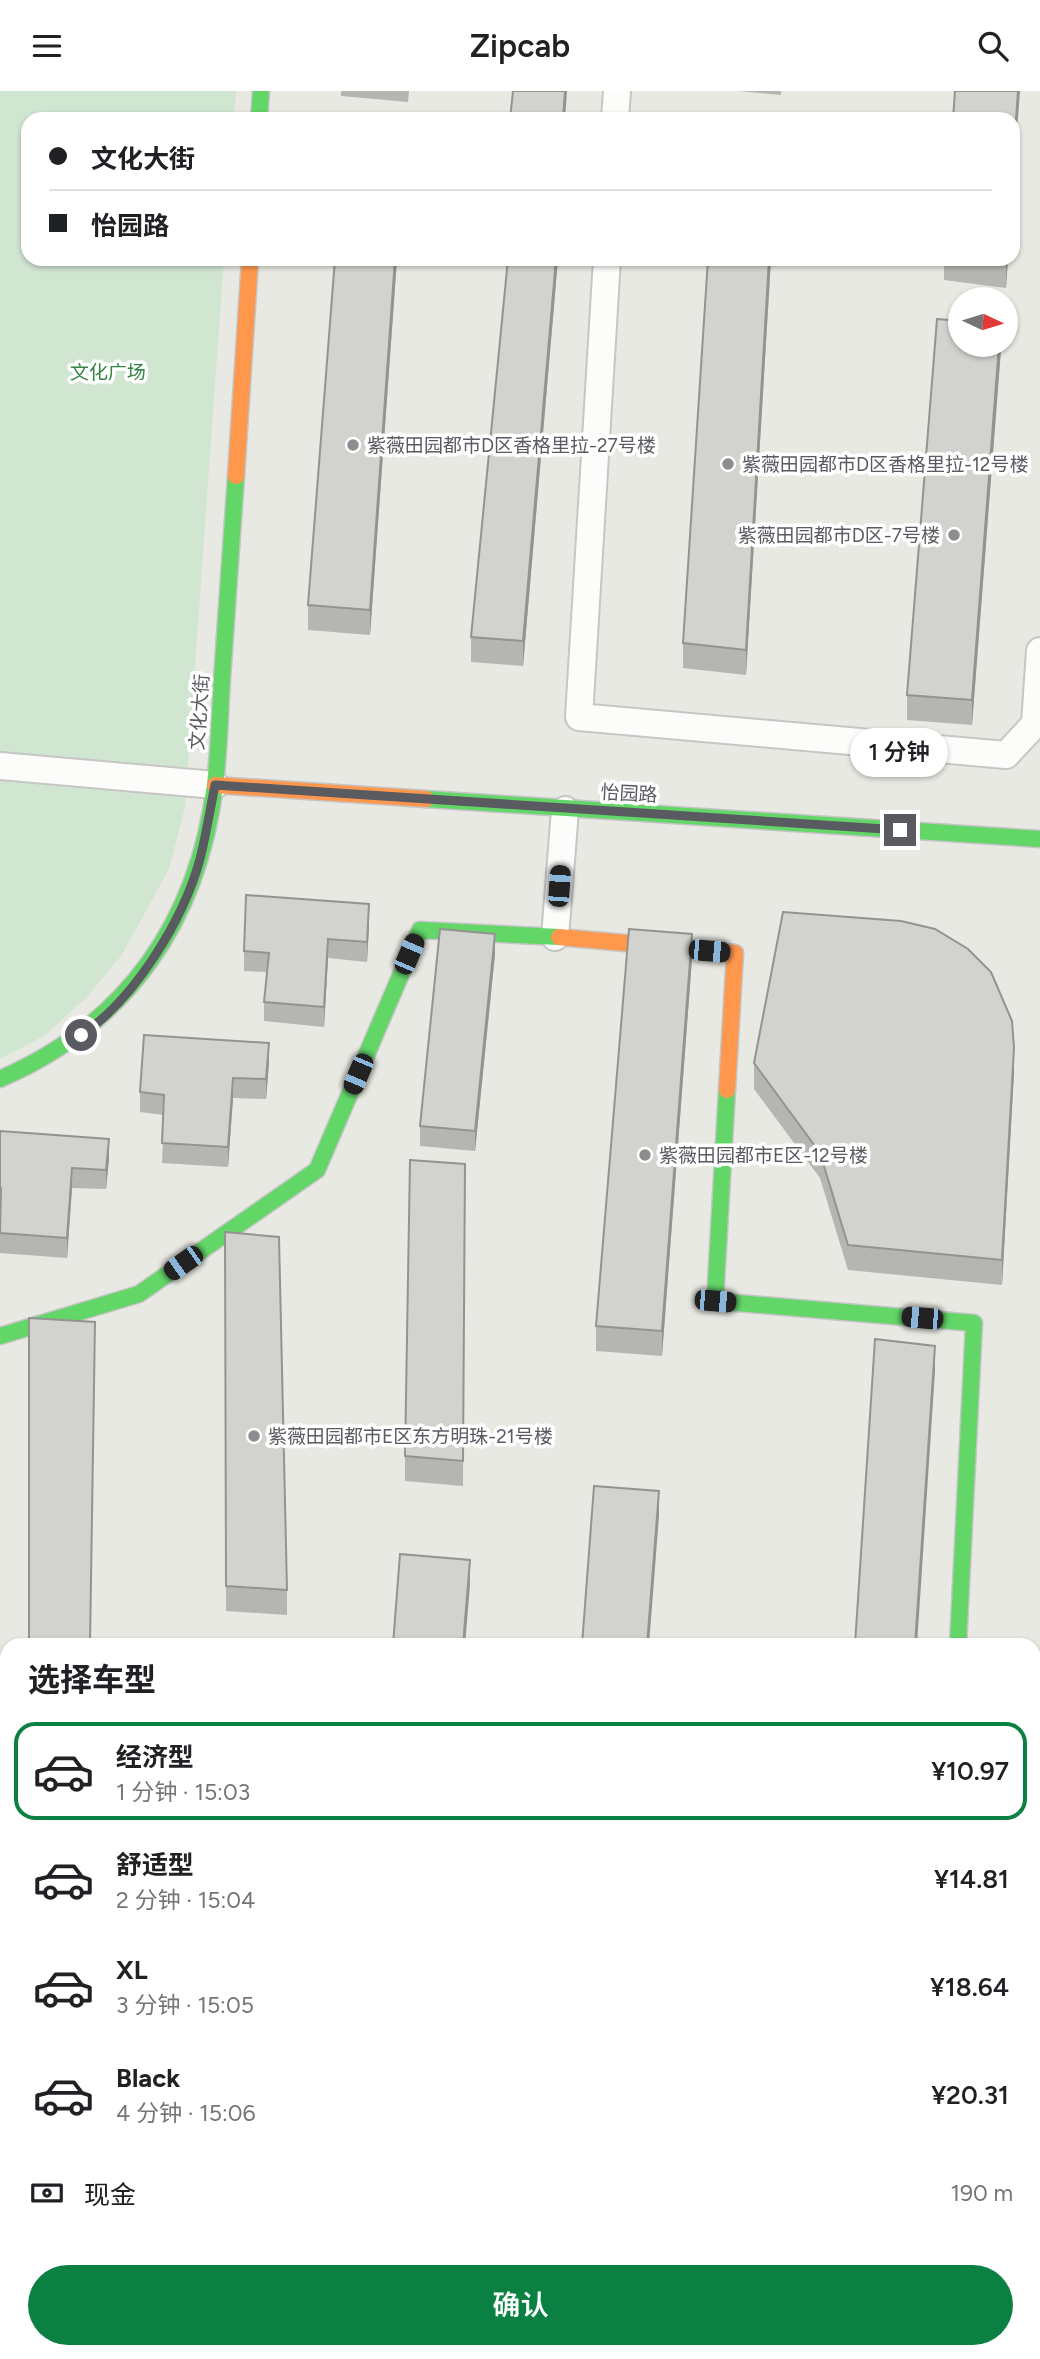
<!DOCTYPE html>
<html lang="zh">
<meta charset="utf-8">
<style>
:root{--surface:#fff;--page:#f2f2f2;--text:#202124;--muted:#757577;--line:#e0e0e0;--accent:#0b8043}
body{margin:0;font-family:Figtree,"Noto Sans SC",sans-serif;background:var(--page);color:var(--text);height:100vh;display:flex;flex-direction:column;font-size:26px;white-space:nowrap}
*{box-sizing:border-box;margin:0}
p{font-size:23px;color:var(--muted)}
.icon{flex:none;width:38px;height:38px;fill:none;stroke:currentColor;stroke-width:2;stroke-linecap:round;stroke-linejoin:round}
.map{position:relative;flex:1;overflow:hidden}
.sheet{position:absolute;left:0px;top:1547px;width:1041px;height:721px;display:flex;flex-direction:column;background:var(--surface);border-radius:21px 21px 0 0;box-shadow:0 2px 5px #0004}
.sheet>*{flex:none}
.hud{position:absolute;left:21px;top:21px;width:999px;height:154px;border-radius:21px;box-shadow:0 2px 5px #0004;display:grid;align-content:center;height:154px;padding:0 28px;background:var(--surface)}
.needle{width:46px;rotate:94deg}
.tools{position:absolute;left:948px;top:196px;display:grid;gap:14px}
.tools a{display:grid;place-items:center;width:70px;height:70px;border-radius:50%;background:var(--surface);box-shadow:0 2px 5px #0004;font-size:35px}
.end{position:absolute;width:32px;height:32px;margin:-16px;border:9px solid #595b61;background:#fff;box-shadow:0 0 0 4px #fff}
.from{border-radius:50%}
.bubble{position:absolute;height:49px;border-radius:24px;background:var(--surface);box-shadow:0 2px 5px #0004;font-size:23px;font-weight:600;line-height:49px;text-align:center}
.car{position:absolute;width:21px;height:42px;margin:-21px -10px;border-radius:9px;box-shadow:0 0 5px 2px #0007;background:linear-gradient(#222 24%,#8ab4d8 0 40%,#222 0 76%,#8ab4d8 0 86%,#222 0)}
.hud b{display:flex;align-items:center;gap:24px;height:66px;font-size:26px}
.hud b+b{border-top:2px solid var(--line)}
.hud i{width:18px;height:18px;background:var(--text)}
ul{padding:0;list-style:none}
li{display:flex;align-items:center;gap:21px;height:98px;margin:0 14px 10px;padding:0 14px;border:4px solid transparent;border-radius:21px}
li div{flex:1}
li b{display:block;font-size:26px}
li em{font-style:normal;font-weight:600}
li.active{border-color:var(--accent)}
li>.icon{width:63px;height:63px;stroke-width:1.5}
h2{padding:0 28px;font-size:32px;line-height:84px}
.pay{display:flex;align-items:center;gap:18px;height:77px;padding:0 28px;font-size:26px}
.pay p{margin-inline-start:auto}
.action{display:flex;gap:14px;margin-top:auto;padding:14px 28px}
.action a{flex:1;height:80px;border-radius:42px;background:var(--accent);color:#fff;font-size:28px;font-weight:600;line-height:80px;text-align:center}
header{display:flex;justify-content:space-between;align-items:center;height:91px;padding:0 28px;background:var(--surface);font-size:32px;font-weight:600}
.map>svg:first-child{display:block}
.green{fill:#d0e6d1}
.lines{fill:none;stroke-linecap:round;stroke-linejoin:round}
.street-casing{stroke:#c6c7c5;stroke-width:30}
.fast-casing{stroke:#c4c5c4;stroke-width:19}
.slow-casing{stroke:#c4c5c4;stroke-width:19}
.street{stroke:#fcfcfb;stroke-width:26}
.fast{stroke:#63d668;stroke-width:16}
.slow{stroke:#ff974d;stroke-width:16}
.wall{fill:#b5b5b1}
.shaded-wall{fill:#939390}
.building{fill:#d2d2ce;stroke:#939390;stroke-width:2}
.route{stroke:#595b61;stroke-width:9}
.poi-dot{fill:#8b8d8e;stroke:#fff;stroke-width:2.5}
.labels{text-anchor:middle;stroke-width:7;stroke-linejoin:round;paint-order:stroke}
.park-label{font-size:19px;fill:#358345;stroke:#fff}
.poi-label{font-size:19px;fill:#595b61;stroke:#fff;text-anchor:start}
.street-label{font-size:19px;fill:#595b61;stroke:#fff}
</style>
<header><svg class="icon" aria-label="menu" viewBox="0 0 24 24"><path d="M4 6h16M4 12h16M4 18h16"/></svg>Zipcab<svg class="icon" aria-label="search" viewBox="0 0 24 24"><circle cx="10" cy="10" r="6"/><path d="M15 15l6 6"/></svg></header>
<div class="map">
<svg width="1040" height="2268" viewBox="0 0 1040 2268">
<rect width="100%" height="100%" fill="#e9e9e3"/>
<!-- green -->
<path class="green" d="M 0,0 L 236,0 L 234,28 L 28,28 L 28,168 L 224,168 L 185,716 L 169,778 L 121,865 L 87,906 L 44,945 L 0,968 Z"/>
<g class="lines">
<defs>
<path id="street" d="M 615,28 L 617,0
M 607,168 L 579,626 L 1006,664 L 1035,633 L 1040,560
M 0,675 L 215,694
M 555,846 L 565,719
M 921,2268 L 921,2261"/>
<path id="fast" d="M 259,28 L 261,0
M 426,708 L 1040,748
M 0,988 C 127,933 198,831 215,694 C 219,659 220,623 222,587 C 227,520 231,453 236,385
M 727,999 L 715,1210 L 974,1232 L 958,1554
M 0,1245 L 139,1203 L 317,1079 L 420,839 L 559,846"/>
<path id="slow" d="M 236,385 L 250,168
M 215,694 L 426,708
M 559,846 L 735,862 L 727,999"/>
</defs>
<!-- street casing -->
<use href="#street" class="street-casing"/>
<!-- fast casing -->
<use href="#fast" class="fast-casing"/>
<!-- slow casing -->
<use href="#slow" class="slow-casing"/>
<!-- street -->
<use href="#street" class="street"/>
<!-- fast -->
<use href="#fast" class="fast"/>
<!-- slow -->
<use href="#slow" class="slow"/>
</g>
<!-- wall -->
<path class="wall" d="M 341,0 L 409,0 L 408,11 L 341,5 Z
M 739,0 L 781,0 L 781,4 Z
M 397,168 L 370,544 L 308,539 L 308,514 Z
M 508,168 L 558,168 L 523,575 L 471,571 L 471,546 Z
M 708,168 L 771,168 L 746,584 L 683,577 L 683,552 Z
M 944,168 L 1008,168 L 1006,197 L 944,189 Z
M 1001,254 L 972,634 L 907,629 L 907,604 Z
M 369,833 L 367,871 L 328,867 L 324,936 L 264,930 L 264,911 L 267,881 L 244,880 L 244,860 Z
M 495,863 L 475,1060 L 420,1055 L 420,1035 Z
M 692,868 L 662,1265 L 596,1260 L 596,1235 Z
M 269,972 L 266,1008 L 233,1007 L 228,1076 L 162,1072 L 164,1024 L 140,1021 L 140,1001 Z
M 754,972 L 1014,982 L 1002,1194 L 848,1179 L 820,1087 L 754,998 Z
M 0,1040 L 109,1068 L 106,1098 L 72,1097 L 67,1167 L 0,1162 Z
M 465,1073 L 463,1395 L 405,1390 L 405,1365 Z
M 225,1141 L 287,1499 L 287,1524 L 226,1520 Z
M 7,1746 L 7,2007 L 0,2006 L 0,1807 Z
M 533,2261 L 584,2261 L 584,2268 L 533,2268 Z"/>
<!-- shaded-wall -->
<path class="shaded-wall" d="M 565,0 L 567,0 L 565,28 L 563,28 Z
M 1018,0 L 1020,0 L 1013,94 L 1013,69 Z
M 395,168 L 397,168 L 370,544 L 370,519 Z
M 556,168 L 558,168 L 523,575 L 523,550 Z
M 769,168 L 771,168 L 746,584 L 746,559 Z
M 1006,168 L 1008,168 L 1006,197 Z
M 999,254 L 1001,254 L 1001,259 L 972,634 L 972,609 Z
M 369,813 L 369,833 L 367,871 L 367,851 Z
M 495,843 L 495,863 L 475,1060 L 475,1040 Z
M 692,843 L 692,868 L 662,1265 L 662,1240 Z
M 328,848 L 328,867 L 324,936 L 324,916 Z
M 269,952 L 269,972 L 266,1008 L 266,988 Z
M 1014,957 L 1014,982 L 1002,1194 L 1002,1169 Z
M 233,987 L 233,1007 L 228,1076 L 228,1056 Z
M 109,1048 L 109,1068 L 106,1098 L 106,1079 Z
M 72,1077 L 72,1097 L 67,1167 L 67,1147 Z
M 935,1255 L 935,1280 L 917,1554 L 915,1554 Z
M 659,1400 L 659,1425 L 649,1554 L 647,1554 Z
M 470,1469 L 470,1494 L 465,1554 L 463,1554 Z"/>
<!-- building -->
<path class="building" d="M 513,0 L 565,0 L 563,28 L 510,28 Z
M 955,0 L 1018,0 L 1013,69 L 1013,28 L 953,28 Z
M 335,168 L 395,168 L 370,519 L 308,514 Z
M 508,168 L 556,168 L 523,550 L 471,546 Z
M 708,168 L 769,168 L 746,559 L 683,552 Z
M 976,168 L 1006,168 L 1006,172 Z
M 937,228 L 961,230 L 961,254 L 999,254 L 972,609 L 907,604 Z
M 246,804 L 369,813 L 367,851 L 328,848 L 324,916 L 264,911 L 269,862 L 244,860 Z
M 783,821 L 901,830 L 935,838 L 968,858 L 991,881 L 1012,930 L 1014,957 L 1002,1169 L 848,1154 L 820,1062 L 754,972 Z
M 440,838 L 495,843 L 475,1040 L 420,1035 Z
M 629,838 L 692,843 L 662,1240 L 596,1235 Z
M 144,944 L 269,952 L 266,988 L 233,987 L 228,1056 L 162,1052 L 164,1004 L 140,1001 Z
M 0,1040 L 109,1048 L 106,1079 L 72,1077 L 67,1147 L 0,1142 L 1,1097 L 0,1097 Z
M 410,1069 L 465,1073 L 463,1370 L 405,1365 Z
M 225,1141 L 279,1146 L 287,1499 L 226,1495 Z
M 29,1227 L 95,1231 L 90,1554 L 29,1554 Z
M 875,1248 L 935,1255 L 915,1554 L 855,1554 Z
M 594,1395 L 659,1400 L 647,1554 L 582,1554 Z
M 400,1463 L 470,1469 L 463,1554 L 393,1554 Z
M 7,1746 L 7,1982 L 0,1981 L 0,1807 Z
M 117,2261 L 231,2261 L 231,2268 L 117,2268 Z
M 533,2261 L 583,2261 L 583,2268 L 533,2264 Z"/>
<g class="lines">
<!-- route -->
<path class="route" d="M 81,944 C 134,909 183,830 200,768 C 206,744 210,719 215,694 L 900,739"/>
</g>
<!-- markers -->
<g class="poi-dot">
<circle cx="353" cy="354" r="7"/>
<circle cx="728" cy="373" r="7"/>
<circle cx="954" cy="444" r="7"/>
<circle cx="645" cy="1064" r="7"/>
<circle cx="254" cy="1345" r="7"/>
</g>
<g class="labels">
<!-- park labels -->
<g class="park-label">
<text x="108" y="288">文化广场</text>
</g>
<!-- poi labels -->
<g class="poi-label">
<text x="367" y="361">紫薇田园都市D区香格里拉-27号楼</text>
<text x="742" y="380">紫薇田园都市D区香格里拉-12号楼</text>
<text x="940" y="451" text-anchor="end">紫薇田园都市D区-7号楼</text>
<text x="659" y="1071">紫薇田园都市E区-12号楼</text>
<text x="268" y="1352">紫薇田园都市E区东方明珠-21号楼</text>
</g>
<!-- street labels -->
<g class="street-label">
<text transform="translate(199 621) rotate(-86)" y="7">文化大街</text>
<text transform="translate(629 702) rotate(3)" y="7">怡园路</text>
</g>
</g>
</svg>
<div class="tools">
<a><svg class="needle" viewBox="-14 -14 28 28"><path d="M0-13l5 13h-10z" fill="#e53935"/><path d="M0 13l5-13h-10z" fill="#757577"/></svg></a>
</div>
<i class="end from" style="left:81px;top:944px"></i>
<i class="end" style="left:900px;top:739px"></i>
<div class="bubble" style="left:850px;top:637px;width:98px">1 分钟</div>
<i class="car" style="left:559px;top:795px;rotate:4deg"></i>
<i class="car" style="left:709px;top:860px;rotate:95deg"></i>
<i class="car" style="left:409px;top:863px;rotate:23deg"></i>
<i class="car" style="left:358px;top:983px;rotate:203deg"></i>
<i class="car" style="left:183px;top:1172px;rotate:235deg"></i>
<i class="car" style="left:715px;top:1210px;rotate:95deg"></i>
<i class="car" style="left:922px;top:1227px;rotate:275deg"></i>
<div class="hud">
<b><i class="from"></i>文化大街</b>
<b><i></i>怡园路</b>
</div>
<section class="sheet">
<h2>选择车型</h2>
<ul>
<li class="active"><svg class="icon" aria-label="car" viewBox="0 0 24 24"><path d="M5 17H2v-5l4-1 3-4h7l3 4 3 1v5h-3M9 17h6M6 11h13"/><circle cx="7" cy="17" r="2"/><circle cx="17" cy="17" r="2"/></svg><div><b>经济型</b><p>1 分钟 · 15:03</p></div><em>¥10.97</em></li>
<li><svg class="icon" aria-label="car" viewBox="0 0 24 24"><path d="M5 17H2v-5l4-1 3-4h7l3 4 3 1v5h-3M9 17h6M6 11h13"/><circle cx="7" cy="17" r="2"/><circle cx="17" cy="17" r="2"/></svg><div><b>舒适型</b><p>2 分钟 · 15:04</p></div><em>¥14.81</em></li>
<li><svg class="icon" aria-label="car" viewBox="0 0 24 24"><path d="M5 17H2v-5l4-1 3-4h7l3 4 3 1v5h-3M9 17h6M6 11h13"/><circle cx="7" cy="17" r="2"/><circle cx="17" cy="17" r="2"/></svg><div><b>XL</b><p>3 分钟 · 15:05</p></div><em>¥18.64</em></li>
<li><svg class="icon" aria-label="car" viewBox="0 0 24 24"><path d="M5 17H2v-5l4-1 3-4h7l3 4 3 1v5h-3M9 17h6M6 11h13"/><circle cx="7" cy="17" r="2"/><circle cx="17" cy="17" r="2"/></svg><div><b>Black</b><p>4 分钟 · 15:06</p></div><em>¥20.31</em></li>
</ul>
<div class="pay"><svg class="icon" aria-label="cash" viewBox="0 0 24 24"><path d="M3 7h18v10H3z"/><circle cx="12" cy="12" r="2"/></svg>现金<p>190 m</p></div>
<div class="action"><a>确认</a></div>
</section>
</div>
